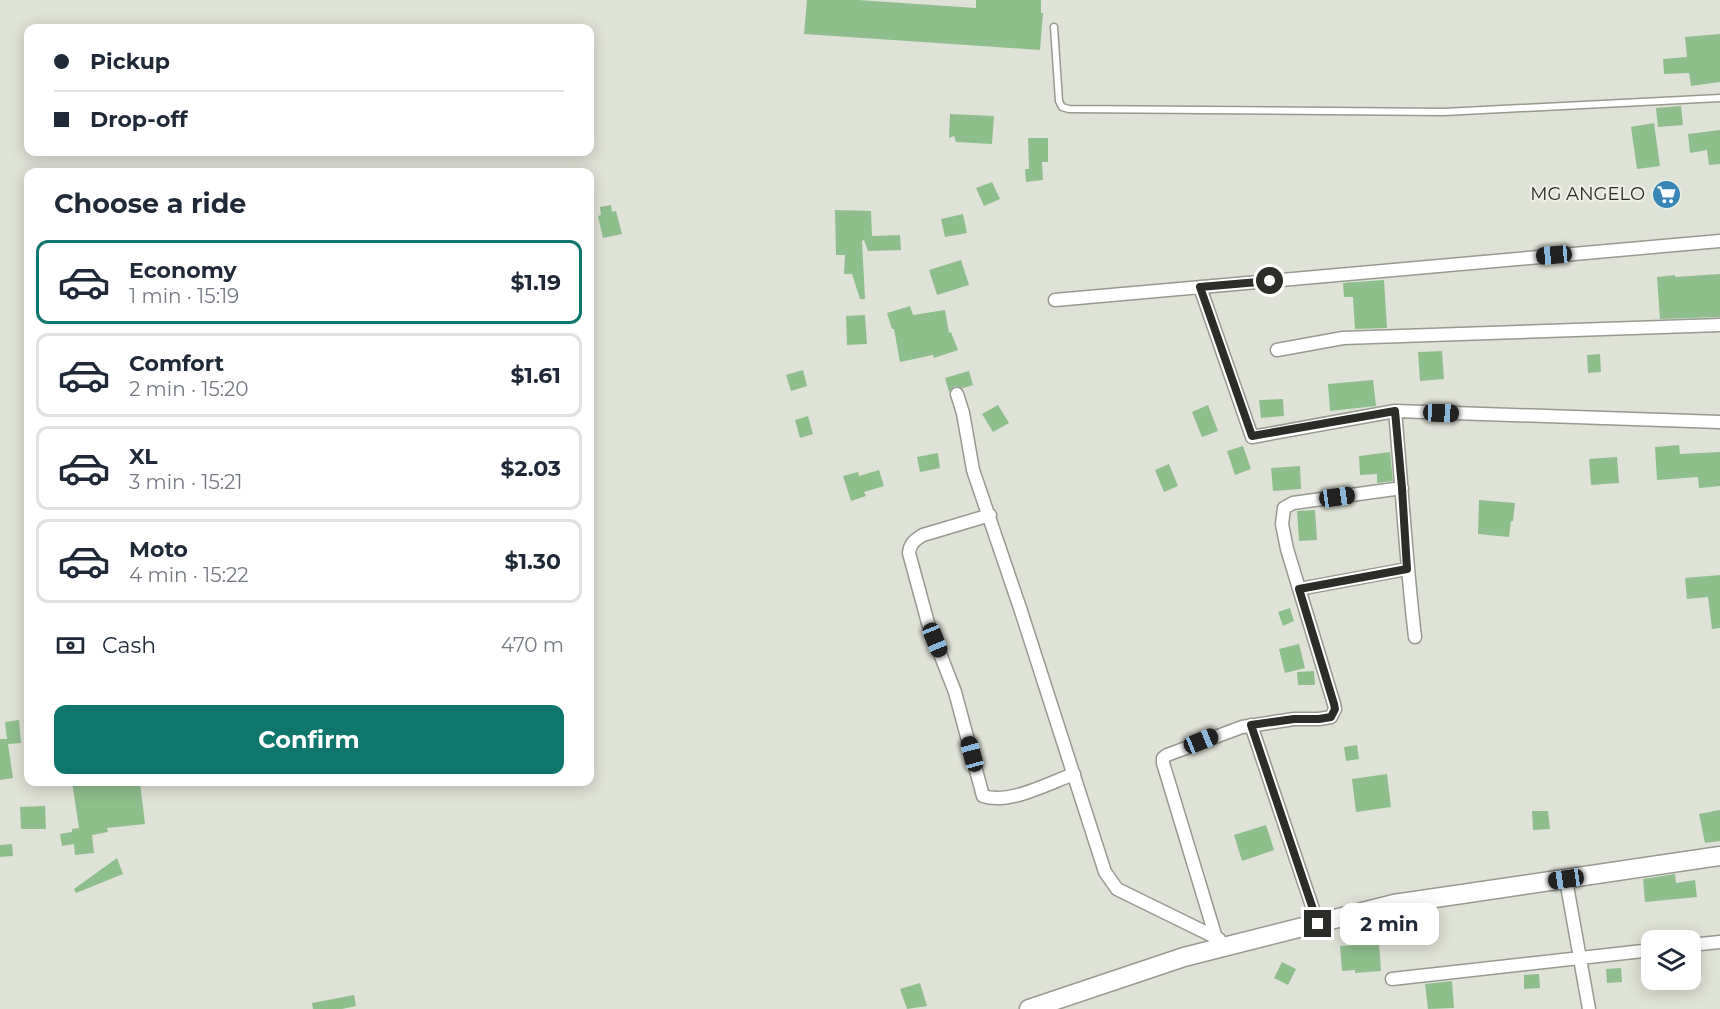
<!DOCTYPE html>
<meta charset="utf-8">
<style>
:root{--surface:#fff;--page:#f2f2f3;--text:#1f2937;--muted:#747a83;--line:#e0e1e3;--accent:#0f766e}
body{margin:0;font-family:Montserrat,sans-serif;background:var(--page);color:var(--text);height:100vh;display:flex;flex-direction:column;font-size:22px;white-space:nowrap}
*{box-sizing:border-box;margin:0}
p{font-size:20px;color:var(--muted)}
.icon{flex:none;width:33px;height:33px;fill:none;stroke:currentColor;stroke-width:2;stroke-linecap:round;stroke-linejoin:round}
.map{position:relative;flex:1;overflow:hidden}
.details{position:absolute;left:24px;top:168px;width:570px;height:618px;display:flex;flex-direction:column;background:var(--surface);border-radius:12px;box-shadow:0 3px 15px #0003}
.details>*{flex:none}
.guide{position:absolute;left:24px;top:24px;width:570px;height:132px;border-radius:12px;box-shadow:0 3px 15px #0003;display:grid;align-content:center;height:132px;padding:0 30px;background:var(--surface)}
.buttons{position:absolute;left:1641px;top:930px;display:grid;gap:12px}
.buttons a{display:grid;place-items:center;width:60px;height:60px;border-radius:12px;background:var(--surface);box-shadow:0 3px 15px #0003;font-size:30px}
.end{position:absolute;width:27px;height:27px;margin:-14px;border:8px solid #2b2d28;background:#fff;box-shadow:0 0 0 3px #fff}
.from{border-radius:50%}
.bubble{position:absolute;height:42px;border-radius:12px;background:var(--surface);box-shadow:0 3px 15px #0003;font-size:20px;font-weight:700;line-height:42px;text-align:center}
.car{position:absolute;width:18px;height:36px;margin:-18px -9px;border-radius:8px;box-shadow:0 0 4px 2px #0007;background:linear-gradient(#222 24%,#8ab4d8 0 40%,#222 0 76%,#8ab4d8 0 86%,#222 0)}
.guide b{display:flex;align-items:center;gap:21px;height:57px;font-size:22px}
.guide b+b{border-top:2px solid var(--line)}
.guide i{width:15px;height:15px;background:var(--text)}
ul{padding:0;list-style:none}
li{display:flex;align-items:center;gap:18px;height:84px;margin:0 12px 9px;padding:0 18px;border:3px solid var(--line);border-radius:12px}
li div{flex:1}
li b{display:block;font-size:22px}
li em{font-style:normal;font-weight:700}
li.on{border-color:var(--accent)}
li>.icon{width:54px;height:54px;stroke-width:1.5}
h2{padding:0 30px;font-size:27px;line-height:72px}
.pay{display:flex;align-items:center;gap:15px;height:66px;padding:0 30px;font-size:22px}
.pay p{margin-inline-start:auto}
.cta{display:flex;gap:12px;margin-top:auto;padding:12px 30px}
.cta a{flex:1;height:69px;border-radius:12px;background:var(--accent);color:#fff;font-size:24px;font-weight:700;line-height:69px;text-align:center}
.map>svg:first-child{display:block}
.building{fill:#8fbe8d}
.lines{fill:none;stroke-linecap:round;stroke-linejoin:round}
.lane-casing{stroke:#979a8f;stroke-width:9}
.street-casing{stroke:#979a8f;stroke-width:15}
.secondary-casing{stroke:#979a8f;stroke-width:21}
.lane{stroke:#fff;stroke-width:6}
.street{stroke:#fff;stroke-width:12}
.secondary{stroke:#fff;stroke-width:18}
.route{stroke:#2b2d28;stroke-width:8}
.labels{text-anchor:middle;stroke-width:4.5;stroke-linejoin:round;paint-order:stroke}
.poi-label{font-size:18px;fill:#2b2d28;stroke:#ecefe4;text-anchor:end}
</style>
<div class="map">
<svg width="1720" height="1009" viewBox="0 0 1720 1009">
<rect width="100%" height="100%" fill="#dfe2d6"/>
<!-- building -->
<path class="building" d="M 807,0 L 858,0 L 976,8 L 976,0 L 1041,0 L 1041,13 L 1043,13 L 1040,50 L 804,34 Z
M 1720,34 L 1720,82 L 1691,86 L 1689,73 L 1664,74 L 1663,59 L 1687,57 L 1685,37 Z
M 1681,106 L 1683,125 L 1658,127 L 1656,108 Z
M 950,114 L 994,116 L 992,144 L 956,142 L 954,136 L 949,138 Z
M 1654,123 L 1660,166 L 1637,169 L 1631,127 Z
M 1720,130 L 1720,164 L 1709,165 L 1707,150 L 1690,153 L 1688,134 Z
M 1028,138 L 1048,138 L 1048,162 L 1042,162 L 1043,180 L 1026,182 L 1025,169 L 1029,169 Z
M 992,182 L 1000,199 L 984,206 L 976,188 Z
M 611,205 L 612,212 L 616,211 L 622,234 L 603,238 L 598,216 L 601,215 L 600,207 Z
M 835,210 L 871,211 L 872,236 L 900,235 L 901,250 L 868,251 L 864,240 L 862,241 L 865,299 L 860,299 L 852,274 L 844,274 L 845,255 L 836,255 Z
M 963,214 L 967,233 L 945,237 L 941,219 Z
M 961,260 L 969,285 L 937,295 L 929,270 Z
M 1720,274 L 1720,317 L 1660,319 L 1657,277 L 1675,275 L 1675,277 Z
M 1384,280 L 1387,328 L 1355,329 L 1353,297 L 1344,297 L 1343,283 Z
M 910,306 L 913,315 L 945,310 L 949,333 L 951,332 L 958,350 L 934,358 L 933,355 L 900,362 L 894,329 L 892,329 L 887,313 Z
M 865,315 L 867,344 L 847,345 L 846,316 Z
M 1442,351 L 1444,379 L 1420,381 L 1418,352 Z
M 1600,354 L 1601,372 L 1588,373 L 1587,355 Z
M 803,370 L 807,386 L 791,391 L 786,375 Z
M 969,371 L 973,385 L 963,388 L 955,386 L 949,392 L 945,378 Z
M 1373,380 L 1376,406 L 1330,411 L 1328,384 Z
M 1283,399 L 1284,416 L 1261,418 L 1259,400 Z
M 998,405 L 1009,423 L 993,432 L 982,414 Z
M 1208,405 L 1218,431 L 1202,437 L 1192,412 Z
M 808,416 L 813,434 L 800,438 L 795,420 Z
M 1679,445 L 1680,454 L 1720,452 L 1720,486 L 1699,488 L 1698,477 L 1657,480 L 1655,447 Z
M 1243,446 L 1251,469 L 1235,475 L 1227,451 Z
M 1390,452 L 1393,481 L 1377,483 L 1377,474 L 1360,475 L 1359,456 Z
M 938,453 L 940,468 L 920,472 L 917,457 Z
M 1617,457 L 1619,483 L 1591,485 L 1589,459 Z
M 1169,464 L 1178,486 L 1164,492 L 1155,470 Z
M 1300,466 L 1301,489 L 1273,491 L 1271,468 Z
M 879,470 L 884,486 L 864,492 L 866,496 L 851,501 L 843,476 L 858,472 L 859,476 Z
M 1479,500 L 1515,503 L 1513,521 L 1511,521 L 1509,537 L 1478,534 Z
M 1315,510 L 1317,540 L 1299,541 L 1297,511 Z
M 1720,575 L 1720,628 L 1712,629 L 1708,597 L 1687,599 L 1685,578 Z
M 1290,608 L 1294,621 L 1283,626 L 1278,612 Z
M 1299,644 L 1305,668 L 1285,673 L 1279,649 Z
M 1314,671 L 1315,685 L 1298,685 L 1297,672 Z
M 19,720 L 21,743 L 8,744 L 13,778 L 0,780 L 0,739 L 7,739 L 5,722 Z
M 1357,745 L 1359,759 L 1346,761 L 1344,747 Z
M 1387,774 L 1391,807 L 1356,812 L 1352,779 Z
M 72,782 L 140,782 L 145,824 L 107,828 L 108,832 L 92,835 L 94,853 L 75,855 L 74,844 L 62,846 L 60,834 L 72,832 L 72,829 L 79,828 Z
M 45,806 L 46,829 L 21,829 L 20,807 Z
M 1720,810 L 1720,841 L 1705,843 L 1699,814 Z
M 1532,811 L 1548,811 L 1550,829 L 1533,830 Z
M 1266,825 L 1274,850 L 1242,861 L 1234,835 Z
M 12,844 L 13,856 L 0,857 L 0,845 Z
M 117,858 L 123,874 L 76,893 L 74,889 Z
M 1675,874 L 1676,883 L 1695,880 L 1697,897 L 1645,902 L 1643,879 Z
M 1379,943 L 1381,971 L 1355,973 L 1355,970 L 1342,971 L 1340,946 Z
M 1282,962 L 1296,969 L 1288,985 L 1274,978 Z
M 1621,968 L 1622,982 L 1607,983 L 1606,969 Z
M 1539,974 L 1540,988 L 1524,989 L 1524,975 Z
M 1452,981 L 1454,1008 L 1428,1009 L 1425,984 Z
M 920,983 L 927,1006 L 907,1009 L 900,989 Z
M 354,995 L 356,1006 L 342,1009 L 313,1009 L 312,1003 Z"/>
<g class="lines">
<defs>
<path id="lane" d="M 1054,27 L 1059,101 L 1062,107 L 1069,109 L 1444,112 L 1720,98"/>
<path id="street" d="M 1200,287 L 1252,437 L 1395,411 L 1720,422
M 1055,300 L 1720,241
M 1277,350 L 1343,338 L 1720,325
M 957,394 L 963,413 L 973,470 L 1020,608 L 1105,872 L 1117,889 L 1219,939
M 1395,411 C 1402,487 1406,562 1415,637
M 990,515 L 923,535 C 915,540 910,543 909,553 L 928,623 L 955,692 L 983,796 C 1009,805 1049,783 1074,774
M 1299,589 L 1407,569
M 1251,725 L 1318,924
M 1566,880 L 1589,1009
M 1216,938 L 1163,763 L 1163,758 L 1167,755 L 1242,727 L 1294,719 L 1319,719 L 1331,717 L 1335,709 L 1334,704 L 1287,549 L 1282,524 L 1284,508 L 1293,503 L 1402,488
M 1690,945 L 1720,942
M 1392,979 L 1652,950"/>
<path id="secondary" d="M 1029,1009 L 1184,957 L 1394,904 L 1720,856"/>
</defs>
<!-- lane casing -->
<use href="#lane" class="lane-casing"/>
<!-- street casing -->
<use href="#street" class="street-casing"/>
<!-- secondary casing -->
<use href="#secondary" class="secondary-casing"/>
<!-- lane -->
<use href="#lane" class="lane"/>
<!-- street -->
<use href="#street" class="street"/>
<!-- secondary -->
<use href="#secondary" class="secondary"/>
</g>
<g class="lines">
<!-- route -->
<path class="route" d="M 1270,281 L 1200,287 L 1252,436 L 1395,411 L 1402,488 L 1407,569 L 1299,589 L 1334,704 L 1335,709 L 1331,717 L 1319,719 L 1294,719 L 1251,725 L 1318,924"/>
</g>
<!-- icons -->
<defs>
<symbol id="supermarket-disc" viewBox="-11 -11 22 22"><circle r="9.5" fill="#3885b7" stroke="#ecefe4"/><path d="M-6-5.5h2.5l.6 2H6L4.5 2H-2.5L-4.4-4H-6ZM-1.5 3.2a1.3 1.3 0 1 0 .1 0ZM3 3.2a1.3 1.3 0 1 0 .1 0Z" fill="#fff"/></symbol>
</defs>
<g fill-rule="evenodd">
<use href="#supermarket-disc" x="1650" y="178" width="33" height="33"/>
</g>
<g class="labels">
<!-- poi labels -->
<g class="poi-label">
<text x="1645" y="200">MG ANGELO</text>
</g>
</g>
</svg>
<div class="buttons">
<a><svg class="icon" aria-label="layers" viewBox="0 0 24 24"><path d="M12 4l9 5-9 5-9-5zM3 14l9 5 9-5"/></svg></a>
</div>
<i class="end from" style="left:1270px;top:281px"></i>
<i class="end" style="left:1318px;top:924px"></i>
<div class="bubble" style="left:1340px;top:903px;width:99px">2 min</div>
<i class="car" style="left:1554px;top:255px;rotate:265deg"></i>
<i class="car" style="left:1441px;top:413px;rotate:92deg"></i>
<i class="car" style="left:1337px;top:497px;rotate:82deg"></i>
<i class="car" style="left:935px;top:640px;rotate:158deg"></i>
<i class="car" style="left:1201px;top:741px;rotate:68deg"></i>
<i class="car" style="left:972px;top:754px;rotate:345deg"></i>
<i class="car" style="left:1566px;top:879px;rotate:262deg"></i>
<div class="guide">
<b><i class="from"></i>Pickup</b>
<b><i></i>Drop-off</b>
</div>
<section class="details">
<h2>Choose a ride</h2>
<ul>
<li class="on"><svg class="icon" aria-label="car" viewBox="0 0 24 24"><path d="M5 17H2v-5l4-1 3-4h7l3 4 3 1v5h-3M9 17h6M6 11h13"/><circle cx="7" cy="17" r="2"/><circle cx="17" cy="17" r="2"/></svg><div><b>Economy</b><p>1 min · 15:19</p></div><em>$1.19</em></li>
<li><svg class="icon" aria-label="car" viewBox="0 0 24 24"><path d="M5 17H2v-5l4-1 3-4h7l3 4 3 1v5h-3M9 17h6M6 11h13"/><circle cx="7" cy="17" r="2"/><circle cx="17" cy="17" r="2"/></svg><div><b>Comfort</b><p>2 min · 15:20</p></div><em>$1.61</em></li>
<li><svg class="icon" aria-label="car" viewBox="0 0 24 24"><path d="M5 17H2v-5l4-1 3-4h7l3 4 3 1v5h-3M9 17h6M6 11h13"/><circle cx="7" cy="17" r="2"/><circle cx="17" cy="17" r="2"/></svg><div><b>XL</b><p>3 min · 15:21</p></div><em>$2.03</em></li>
<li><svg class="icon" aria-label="car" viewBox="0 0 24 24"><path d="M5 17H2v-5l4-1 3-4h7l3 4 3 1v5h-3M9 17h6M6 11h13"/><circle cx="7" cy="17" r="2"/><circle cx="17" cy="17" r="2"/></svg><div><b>Moto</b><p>4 min · 15:22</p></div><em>$1.30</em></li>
</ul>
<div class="pay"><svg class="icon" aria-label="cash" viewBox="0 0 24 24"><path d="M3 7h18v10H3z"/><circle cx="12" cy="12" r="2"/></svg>Cash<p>470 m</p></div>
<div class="cta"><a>Confirm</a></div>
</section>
</div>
